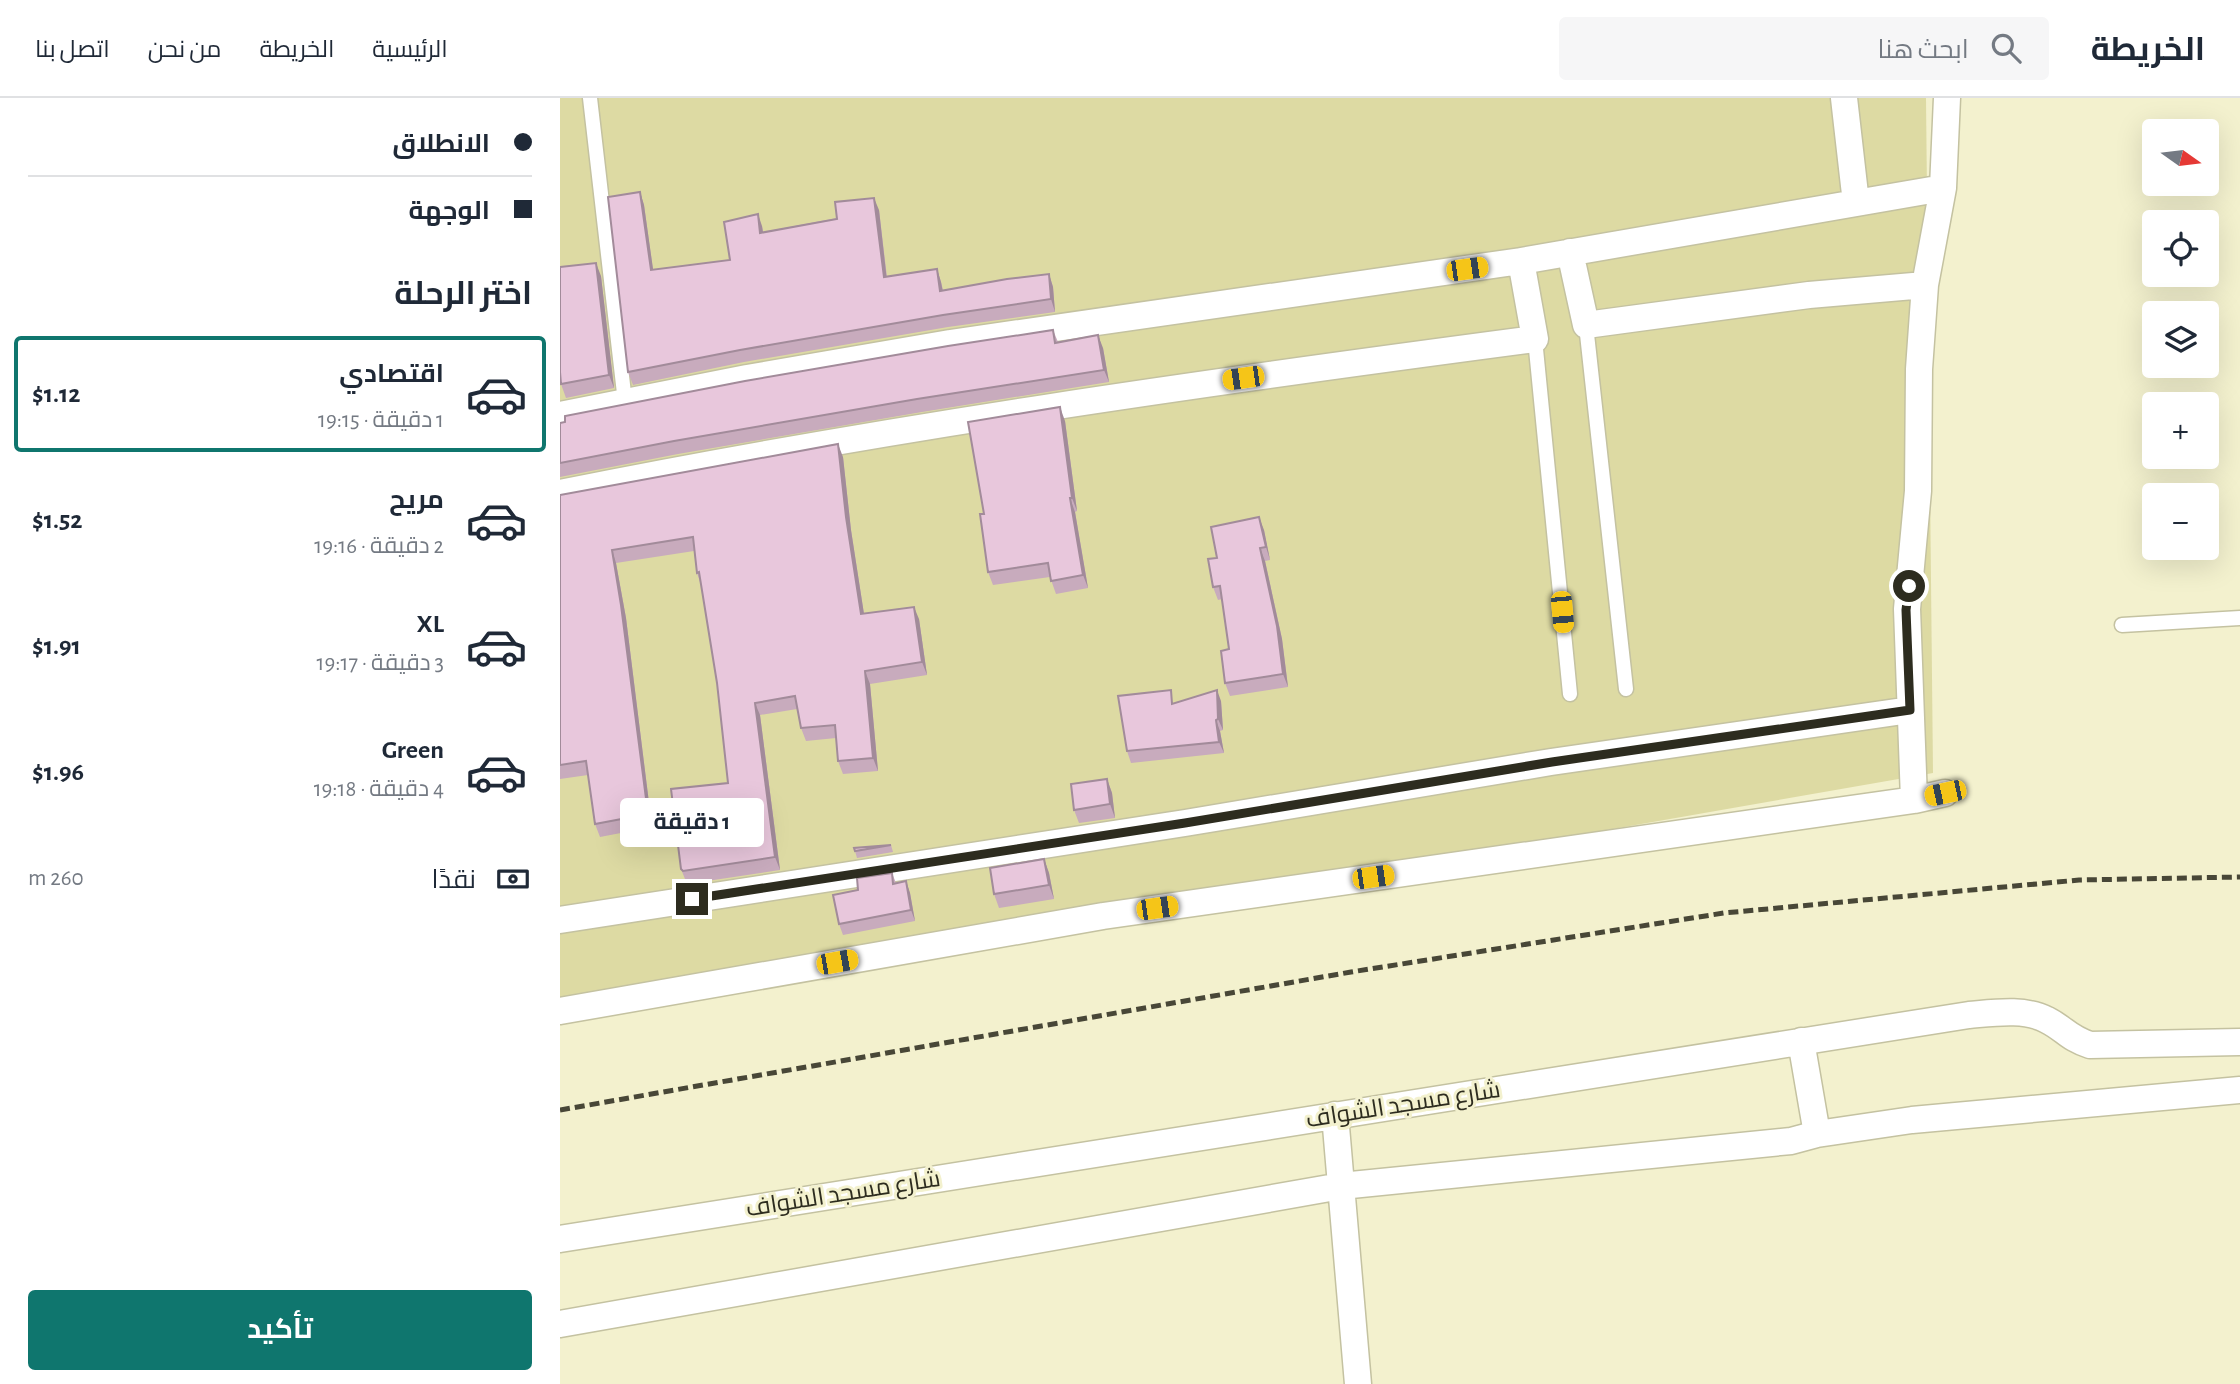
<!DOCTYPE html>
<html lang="ar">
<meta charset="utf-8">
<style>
:root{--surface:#fff;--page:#f6f6f7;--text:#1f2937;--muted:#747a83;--line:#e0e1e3;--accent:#0f766e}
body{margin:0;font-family:"Alegreya Sans",Cairo,sans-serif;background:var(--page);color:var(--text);direction:rtl;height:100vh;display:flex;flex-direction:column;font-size:26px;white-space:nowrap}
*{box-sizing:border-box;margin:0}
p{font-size:23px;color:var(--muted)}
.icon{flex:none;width:38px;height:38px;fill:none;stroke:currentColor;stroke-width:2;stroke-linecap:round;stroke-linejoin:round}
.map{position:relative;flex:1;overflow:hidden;direction:ltr}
.details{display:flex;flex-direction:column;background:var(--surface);width:560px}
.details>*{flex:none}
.banner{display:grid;align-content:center;height:154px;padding:0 28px;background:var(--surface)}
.needle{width:46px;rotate:104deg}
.tools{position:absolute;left:1582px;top:21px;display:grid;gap:14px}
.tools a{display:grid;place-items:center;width:77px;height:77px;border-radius:7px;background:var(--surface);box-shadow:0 7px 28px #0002;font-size:35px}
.end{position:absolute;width:32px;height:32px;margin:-16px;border:9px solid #2d2c1f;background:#fff;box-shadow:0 0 0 4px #fff}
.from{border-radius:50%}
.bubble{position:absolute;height:49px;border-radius:7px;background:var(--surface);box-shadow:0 7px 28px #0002;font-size:23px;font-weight:700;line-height:49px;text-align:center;direction:rtl}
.car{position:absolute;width:21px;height:42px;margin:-21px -10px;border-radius:9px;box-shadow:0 0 5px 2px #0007;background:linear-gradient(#f5c518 24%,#345 0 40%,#f5c518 0 76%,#345 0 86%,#f5c518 0)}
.banner b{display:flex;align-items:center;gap:24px;height:66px;font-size:26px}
.banner b+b{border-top:2px solid var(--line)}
.banner i{width:18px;height:18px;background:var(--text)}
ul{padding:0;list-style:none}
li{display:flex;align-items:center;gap:21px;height:116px;margin:0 14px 10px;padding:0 14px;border:4px solid transparent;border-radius:7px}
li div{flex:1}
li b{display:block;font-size:26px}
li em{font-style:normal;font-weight:700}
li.active{border-color:var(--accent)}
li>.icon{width:63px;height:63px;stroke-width:1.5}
h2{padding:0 28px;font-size:32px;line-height:84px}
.pay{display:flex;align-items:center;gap:18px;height:77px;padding:0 28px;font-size:26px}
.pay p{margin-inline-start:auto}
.action{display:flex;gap:14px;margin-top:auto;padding:14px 28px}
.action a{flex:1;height:80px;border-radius:7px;background:var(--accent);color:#fff;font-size:28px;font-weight:700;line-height:80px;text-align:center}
header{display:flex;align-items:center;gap:42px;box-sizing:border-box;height:98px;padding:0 35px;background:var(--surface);border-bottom:2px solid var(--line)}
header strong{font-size:33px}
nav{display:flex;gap:38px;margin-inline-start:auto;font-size:24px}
.search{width:490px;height:63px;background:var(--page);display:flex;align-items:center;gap:18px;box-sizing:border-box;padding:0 24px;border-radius:7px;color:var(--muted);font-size:26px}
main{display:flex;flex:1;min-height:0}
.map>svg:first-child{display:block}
.green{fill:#dddaa3}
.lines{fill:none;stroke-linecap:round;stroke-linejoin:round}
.service-casing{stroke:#c4c2a1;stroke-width:17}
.minor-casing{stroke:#c4c2a1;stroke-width:29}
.service{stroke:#fff;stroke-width:14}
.minor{stroke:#fff;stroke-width:26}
.rail{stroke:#484737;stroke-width:5;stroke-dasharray:10 5;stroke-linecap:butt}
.wall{fill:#c8abbd}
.shaded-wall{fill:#a28b9a}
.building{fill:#e8c7dc;stroke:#a28b9a;stroke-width:2}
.route{stroke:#2d2c1f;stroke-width:9}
.labels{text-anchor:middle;stroke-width:6;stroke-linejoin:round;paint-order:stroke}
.street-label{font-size:24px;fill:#2d2c1f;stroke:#f3f1ce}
</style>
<header>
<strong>الخريطة</strong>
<div class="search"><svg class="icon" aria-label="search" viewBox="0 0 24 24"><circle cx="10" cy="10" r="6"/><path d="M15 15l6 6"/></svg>ابحث هنا</div>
<nav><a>الرئيسية</a><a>الخريطة</a><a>من نحن</a><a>اتصل بنا</a></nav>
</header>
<main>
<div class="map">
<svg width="1680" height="1286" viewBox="0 0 1680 1286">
<rect width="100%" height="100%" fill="#f3f1ce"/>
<!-- green -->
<path class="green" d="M 0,0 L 1366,0 L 1373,675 L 0,915 Z"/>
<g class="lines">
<defs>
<path id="service" d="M 30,0 L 65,304
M 1026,227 L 1066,591
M 975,241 L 1010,596
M 1562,527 L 1680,520"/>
<path id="minor" d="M 1284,0 L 1296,105
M 1010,154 L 1026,227 L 1249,197 L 1365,187
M 0,317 L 187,280 L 390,245 L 961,163 L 1383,90
M 0,395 C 323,330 648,284 975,241 L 961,163
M 1354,702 L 1347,511 L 1358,393 L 1359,271 L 1365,187 L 1383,90 L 1387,0
M 0,822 L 625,725 L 991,664 L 1350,612
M 0,913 L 543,818 L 1354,702 L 1385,695
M 775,1017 L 798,1286
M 1257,1036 L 1352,1022 L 1680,992
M 0,1141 L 1409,917 C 1433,915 1465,910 1487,922 C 1505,931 1508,940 1530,947 L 1680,944
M 0,1226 L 781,1088 L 1231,1043 L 1257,1036 L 1241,943"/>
</defs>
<!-- service casing -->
<use href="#service" class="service-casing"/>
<!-- minor casing -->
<use href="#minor" class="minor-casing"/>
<!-- service -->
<use href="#service" class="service"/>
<!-- minor -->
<use href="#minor" class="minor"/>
<!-- rail -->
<path class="rail" d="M 0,1012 L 791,874 L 1164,815 L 1519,782 L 1680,779"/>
</g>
<!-- wall -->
<path class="wall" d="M 80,94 L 84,107 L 93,172 L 170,162 L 202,128 L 203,134 L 319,112 L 327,179 L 377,171 L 381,184 L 383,192 L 489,176 L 493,189 L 495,214 L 388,229 L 184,264 L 73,287 L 68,274 Z
M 41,178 L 54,290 L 6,300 L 1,286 Z
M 493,232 L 498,244 L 543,250 L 549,284 L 362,314 L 118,356 L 0,379 L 0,325 Z
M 505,323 L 517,413 L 515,414 L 528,490 L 496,496 L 490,479 L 433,487 L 428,474 L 424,416 Z
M 283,359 L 291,432 L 304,516 L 359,521 L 367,577 L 310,586 L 318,673 L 283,676 L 278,663 L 276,640 L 246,643 L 241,630 L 237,611 L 200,617 L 220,772 L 127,786 L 121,771 L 168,685 L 157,585 L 141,487 L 137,475 L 134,453 L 56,465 L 66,520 L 92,729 L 40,739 L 35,726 L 28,677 L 0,681 L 0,397 Z
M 704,432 L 710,462 L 705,463 L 722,541 L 728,589 L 670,598 L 665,585 L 669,551 L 662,501 L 658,502 L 653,489 L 657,460 Z
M 661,603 L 663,632 L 660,633 L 664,655 L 571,665 L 567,653 L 615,605 Z
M 547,681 L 552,695 L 555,720 L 519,725 L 514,712 Z
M 331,747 L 333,754 L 297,760 L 295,753 Z
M 484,761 L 489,775 L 494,801 L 439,810 L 434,796 Z
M 332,775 L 336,785 L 346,783 L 350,795 L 355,823 L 283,837 L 279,826 Z"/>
<!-- shaded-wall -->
<path class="shaded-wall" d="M 80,94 L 84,107 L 95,185 L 91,172 Z
M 314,100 L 319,112 L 328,192 L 324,179 Z
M 198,116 L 202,128 L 205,147 L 200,135 Z
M 36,165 L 41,178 L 54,290 L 49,277 Z
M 377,171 L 381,184 L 385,205 L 380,193 Z
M 489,176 L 493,189 L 495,214 L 491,201 Z
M 538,237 L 543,250 L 549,284 L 544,272 Z
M 500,309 L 505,323 L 517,413 L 512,400 Z
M 278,346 L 283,359 L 291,432 L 306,529 L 301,516 L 286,419 Z
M 510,400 L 515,414 L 528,490 L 523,477 Z
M 699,419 L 704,432 L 710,462 L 706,449 Z
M 700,450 L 705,463 L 722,541 L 728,589 L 723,576 Z
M 52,452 L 56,465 L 66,520 L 92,729 L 88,716 Z
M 354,509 L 359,521 L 367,577 L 362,564 Z
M 305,573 L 310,586 L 318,673 L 313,660 Z
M 657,592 L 661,603 L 663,632 L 658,621 Z
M 195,605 L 200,617 L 220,772 L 215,759 Z
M 656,622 L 660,633 L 664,655 L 659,644 Z
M 547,681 L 552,695 L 555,720 L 550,706 Z
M 484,761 L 489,775 L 494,801 L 489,787 Z
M 346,783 L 350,795 L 355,823 L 351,812 Z"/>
<!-- building -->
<path class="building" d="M 80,94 L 91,172 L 170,162 L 164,124 L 198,116 L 200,135 L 277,121 L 275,104 L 314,100 L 324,179 L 377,171 L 380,193 L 447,181 L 489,176 L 491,201 L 383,217 L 180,252 L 68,274 L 48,99 Z
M 36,165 L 49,277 L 1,286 L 0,274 L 0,169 Z
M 493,232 L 495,245 L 538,237 L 544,272 L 357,301 L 114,343 L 0,365 L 0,325 L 5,324 L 5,318 L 185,283 L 388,248 Z
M 500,309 L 512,400 L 510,400 L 523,477 L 491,483 L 488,465 L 428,474 L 420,416 L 424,416 L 408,324 Z
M 278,346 L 286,419 L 301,516 L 354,509 L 362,564 L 305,573 L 313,660 L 278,663 L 275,627 L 241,630 L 235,598 L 195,605 L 215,759 L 123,773 L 121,771 L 111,691 L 168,685 L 157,585 L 139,474 L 137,475 L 133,439 L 52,452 L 61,507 L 88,716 L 35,726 L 26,663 L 0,667 L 0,397 Z
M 699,419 L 706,449 L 700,450 L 717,528 L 723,576 L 665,585 L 661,553 L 669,551 L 660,488 L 653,489 L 648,461 L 657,460 L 651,429 Z
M 611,592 L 612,606 L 657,592 L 658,621 L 656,622 L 659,644 L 567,653 L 558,598 Z
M 547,681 L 550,706 L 514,712 L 511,686 Z
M 331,747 L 295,753 L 294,750 Z
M 484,761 L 489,787 L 434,796 L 430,770 Z
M 332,775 L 333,786 L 346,783 L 351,812 L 279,826 L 273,797 L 298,792 L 297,780 Z"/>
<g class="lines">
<!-- route -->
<path class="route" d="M 132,801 L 625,725 L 992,664 L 1350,612 L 1346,512 L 1349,488"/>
</g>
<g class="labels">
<!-- street labels -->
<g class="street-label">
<text transform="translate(843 1006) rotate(-9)" y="8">شارع مسجد الشواف</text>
<text transform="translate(283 1095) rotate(-9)" y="8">شارع مسجد الشواف</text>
</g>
</g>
</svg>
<div class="tools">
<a><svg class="needle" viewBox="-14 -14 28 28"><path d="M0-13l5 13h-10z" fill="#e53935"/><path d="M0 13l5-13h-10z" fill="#747a83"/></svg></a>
<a><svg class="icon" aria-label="locate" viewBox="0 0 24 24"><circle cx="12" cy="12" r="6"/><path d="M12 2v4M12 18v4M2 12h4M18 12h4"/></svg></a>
<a><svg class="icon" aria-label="layers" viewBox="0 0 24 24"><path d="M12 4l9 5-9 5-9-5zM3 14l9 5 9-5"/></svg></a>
<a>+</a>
<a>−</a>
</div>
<i class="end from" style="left:1349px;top:488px"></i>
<i class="end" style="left:132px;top:801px"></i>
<div class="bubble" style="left:60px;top:700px;width:144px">1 دقيقة</div>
<i class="car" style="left:907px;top:171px;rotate:82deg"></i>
<i class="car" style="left:683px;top:280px;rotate:262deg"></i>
<i class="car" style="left:1002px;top:514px;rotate:175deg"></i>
<i class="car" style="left:1385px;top:695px;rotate:258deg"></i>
<i class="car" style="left:813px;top:779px;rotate:82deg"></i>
<i class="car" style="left:597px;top:810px;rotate:82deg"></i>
<i class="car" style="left:277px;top:864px;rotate:80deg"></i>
</div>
<section class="details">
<div class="banner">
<b><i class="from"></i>الانطلاق</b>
<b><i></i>الوجهة</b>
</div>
<h2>اختر الرحلة</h2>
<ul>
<li class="active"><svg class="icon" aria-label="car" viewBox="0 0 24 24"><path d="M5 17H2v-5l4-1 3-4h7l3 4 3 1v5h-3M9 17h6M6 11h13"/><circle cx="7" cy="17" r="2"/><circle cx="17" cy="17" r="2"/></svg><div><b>اقتصادي</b><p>1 دقيقة · 19:15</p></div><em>$1.12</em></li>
<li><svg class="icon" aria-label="car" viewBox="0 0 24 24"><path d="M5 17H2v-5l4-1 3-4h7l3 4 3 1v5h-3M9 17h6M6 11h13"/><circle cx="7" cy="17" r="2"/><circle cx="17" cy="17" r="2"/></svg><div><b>مريح</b><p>2 دقيقة · 19:16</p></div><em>$1.52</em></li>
<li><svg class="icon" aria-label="car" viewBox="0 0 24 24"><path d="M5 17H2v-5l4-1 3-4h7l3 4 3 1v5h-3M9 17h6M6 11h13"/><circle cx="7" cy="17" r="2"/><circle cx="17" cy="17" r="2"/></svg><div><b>XL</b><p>3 دقيقة · 19:17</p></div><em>$1.91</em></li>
<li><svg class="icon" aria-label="car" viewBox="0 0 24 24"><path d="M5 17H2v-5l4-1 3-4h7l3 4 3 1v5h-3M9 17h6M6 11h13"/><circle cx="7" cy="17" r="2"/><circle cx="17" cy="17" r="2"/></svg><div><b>Green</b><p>4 دقيقة · 19:18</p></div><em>$1.96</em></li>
</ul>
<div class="pay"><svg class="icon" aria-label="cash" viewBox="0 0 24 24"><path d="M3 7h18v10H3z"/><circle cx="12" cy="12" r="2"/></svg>نقدًا<p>260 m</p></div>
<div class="action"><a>تأكيد</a></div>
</section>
</main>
